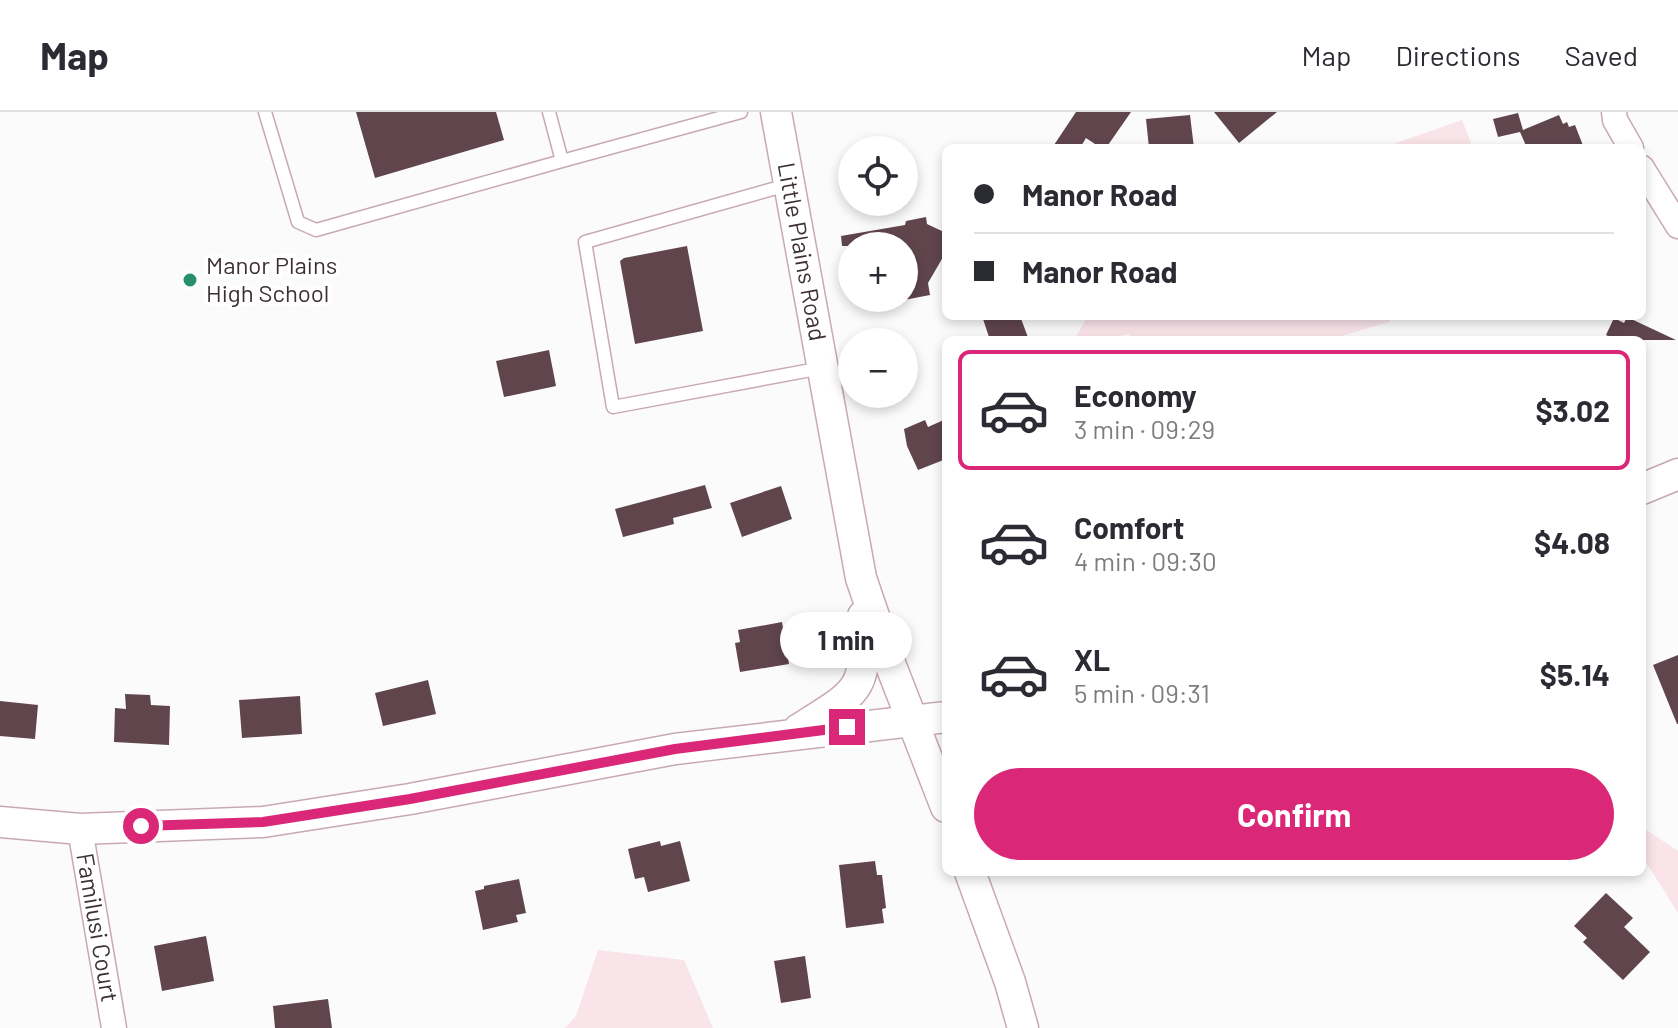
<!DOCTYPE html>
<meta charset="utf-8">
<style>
:root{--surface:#fff;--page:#f7f7f7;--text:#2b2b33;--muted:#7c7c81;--line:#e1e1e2;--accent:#db2777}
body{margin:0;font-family:Barlow,sans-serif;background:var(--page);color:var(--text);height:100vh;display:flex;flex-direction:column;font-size:30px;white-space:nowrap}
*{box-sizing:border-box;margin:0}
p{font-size:26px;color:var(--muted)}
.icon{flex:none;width:44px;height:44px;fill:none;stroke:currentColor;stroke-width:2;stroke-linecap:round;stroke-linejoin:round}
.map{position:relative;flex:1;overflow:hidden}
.sheet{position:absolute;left:942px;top:224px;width:704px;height:540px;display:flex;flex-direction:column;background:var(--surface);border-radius:12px;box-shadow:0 4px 12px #0003}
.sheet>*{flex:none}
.top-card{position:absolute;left:942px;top:32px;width:704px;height:176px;border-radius:12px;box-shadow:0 4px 12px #0003;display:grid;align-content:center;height:176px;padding:0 32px;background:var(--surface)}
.tools{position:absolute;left:838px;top:24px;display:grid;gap:16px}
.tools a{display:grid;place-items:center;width:80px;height:80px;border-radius:50%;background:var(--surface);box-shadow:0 4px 12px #0003;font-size:40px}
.end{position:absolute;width:36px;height:36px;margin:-18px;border:10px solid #db2777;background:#fff;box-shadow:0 0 0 4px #fff}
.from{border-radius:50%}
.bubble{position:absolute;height:56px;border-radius:28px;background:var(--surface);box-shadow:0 4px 12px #0003;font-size:26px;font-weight:700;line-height:56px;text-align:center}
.top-card b{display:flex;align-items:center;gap:28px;height:76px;font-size:30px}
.top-card b+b{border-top:2px solid var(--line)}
.top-card i{width:20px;height:20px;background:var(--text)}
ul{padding:14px 0 0;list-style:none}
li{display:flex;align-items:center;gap:24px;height:120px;margin:0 16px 12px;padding:0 16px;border:4px solid transparent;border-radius:12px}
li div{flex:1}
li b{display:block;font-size:30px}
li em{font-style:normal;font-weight:700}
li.active{border-color:var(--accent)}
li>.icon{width:72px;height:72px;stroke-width:1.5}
.action{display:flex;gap:16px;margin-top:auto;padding:16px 32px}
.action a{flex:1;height:92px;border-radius:48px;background:var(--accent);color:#fff;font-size:32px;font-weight:700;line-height:92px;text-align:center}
header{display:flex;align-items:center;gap:48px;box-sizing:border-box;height:112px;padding:0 40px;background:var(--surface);border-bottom:2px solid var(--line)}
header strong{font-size:38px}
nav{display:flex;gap:44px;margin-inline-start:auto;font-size:28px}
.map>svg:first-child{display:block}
.green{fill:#f9e4ea}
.building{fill:#60454d}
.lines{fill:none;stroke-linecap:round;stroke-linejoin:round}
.service-casing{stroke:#c8a9b2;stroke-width:15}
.minor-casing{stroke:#c8a9b2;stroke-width:27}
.tertiary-casing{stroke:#c8a9b2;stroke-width:33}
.service{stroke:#fff;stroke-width:12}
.minor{stroke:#fff;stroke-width:24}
.tertiary{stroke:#fff;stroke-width:30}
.route{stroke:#db2777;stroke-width:10}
.poi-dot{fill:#278f6b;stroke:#fff;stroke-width:3}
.labels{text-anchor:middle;stroke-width:8;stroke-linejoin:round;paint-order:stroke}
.street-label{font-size:24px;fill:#3d3034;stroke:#fff}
.poi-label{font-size:24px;fill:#3d3034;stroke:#fff;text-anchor:start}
</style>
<header>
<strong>Map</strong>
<nav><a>Map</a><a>Directions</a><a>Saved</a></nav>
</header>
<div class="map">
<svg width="1678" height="916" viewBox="0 0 1678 916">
<rect width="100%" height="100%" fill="#fbfbfb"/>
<!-- green -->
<path class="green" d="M 1462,8 L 1473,36 L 1382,36 Z
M 1088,204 L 1393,204 L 1389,210 L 1328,228 L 1132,228 L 1129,222 L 1103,228 L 1074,228 Z
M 1642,715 L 1678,739 L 1678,801 L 1642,744 Z
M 598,838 L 684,848 L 713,916 L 565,916 L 576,904 Z"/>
<!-- building -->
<path class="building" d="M 356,0 L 496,0 L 504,28 L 375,66 Z
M 1076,0 L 1131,0 L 1106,36 L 1101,36 L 1086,26 L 1080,36 L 1052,36 Z
M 1214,0 L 1277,0 L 1239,31 Z
M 1518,1 L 1523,18 L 1559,3 L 1563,12 L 1567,10 L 1569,15 L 1575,13 L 1584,36 L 1527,36 L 1520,20 L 1498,25 L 1493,7 Z
M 1190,3 L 1194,36 L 1149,36 L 1146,7 Z
M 926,105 L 927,112 L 944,120 L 946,128 L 946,140 L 928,171 L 930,183 L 904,188 L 904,134 L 842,134 L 841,124 L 905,113 L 906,109 Z
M 687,134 L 703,219 L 635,232 L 620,149 L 624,146 Z
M 982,204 L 1020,204 L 1029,228 L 990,228 Z
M 1627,205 L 1676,228 L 1616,228 L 1606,223 L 1614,206 L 1624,211 Z
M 549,238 L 556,274 L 504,285 L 496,249 Z
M 946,307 L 946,347 L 918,358 L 907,334 L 904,317 L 925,308 L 928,315 Z
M 705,373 L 712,396 L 673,406 L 674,412 L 623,425 L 615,397 Z
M 781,374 L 792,407 L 742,425 L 730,391 Z
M 782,510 L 789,552 L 740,560 L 735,531 L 740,530 L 738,518 Z
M 1678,543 L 1678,612 L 1677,612 L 1653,553 Z
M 428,568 L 436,602 L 383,614 L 375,581 Z
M 125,582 L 150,583 L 151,593 L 170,594 L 169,633 L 114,630 L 115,596 L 126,597 Z
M 300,584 L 302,622 L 242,626 L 239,588 Z
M 0,589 L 38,593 L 35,627 L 0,624 Z
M 660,729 L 661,734 L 680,729 L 690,769 L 648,780 L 644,765 L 635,767 L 628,737 Z
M 875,749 L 877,763 L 882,763 L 886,796 L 882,797 L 884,811 L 846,816 L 839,753 Z
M 519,767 L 526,801 L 516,803 L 518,810 L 483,818 L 475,779 L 484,777 L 484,774 Z
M 1606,781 L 1633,806 L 1624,815 L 1650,840 L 1623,868 L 1583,830 L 1587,826 L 1574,814 Z
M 206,824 L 214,869 L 162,879 L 154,834 Z
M 805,844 L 811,886 L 781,891 L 774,849 Z
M 328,887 L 332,916 L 275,916 L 273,894 Z"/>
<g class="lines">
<defs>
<path id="service" d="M 265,0 L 298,110 L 316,118 L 562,49
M 549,0 L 562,49 L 741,0
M 787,73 L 585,130 L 613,295 L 822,256"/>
<g id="minor">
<path d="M 1614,0 L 1615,8 L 1631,36"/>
<path d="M 1642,56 L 1678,114"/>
<path id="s1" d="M 80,717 L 114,916"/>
</g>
<g id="tertiary">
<path id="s2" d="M 776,0 L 861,466 L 891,554 L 946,695"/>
<path d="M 1642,377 L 1678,362"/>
<path d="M 799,617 C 861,578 867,579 863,504"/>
<path d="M 0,710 L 80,717 L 263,710 L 410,687 L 675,637 L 946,605"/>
<path d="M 970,760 L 1010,870 L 1023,916"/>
</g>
</defs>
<!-- service casing -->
<use href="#service" class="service-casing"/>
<!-- minor casing -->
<use href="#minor" class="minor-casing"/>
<!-- tertiary casing -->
<use href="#tertiary" class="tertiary-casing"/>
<!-- service -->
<use href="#service" class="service"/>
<!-- minor -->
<use href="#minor" class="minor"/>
<!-- tertiary -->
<use href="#tertiary" class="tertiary"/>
</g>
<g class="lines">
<!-- route -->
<path class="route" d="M 141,714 L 263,710 L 410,687 L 675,637 L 847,615"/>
</g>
<!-- markers -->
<circle class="poi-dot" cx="190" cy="168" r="8"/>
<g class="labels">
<!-- street labels -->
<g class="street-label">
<text dy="8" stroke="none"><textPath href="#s2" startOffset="142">Little Plains Road</textPath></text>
<text dy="8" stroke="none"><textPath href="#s1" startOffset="100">Familusi Court</textPath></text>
</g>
<!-- poi labels -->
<g class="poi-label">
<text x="206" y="162">Manor Plains<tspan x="206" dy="28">High School</tspan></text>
</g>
</g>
</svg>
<div class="tools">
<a><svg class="icon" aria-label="locate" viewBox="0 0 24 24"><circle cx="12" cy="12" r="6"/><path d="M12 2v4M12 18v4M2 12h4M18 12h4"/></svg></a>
<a>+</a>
<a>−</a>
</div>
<i class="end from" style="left:141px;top:714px"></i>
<i class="end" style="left:847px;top:615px"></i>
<div class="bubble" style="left:780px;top:500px;width:132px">1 min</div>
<div class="top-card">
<b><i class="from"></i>Manor Road</b>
<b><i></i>Manor Road</b>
</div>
<section class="sheet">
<ul>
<li class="active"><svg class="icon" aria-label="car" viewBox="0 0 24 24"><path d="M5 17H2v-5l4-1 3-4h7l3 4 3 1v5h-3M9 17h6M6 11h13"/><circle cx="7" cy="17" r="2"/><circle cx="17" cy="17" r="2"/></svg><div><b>Economy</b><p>3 min · 09:29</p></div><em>$3.02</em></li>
<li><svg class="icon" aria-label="car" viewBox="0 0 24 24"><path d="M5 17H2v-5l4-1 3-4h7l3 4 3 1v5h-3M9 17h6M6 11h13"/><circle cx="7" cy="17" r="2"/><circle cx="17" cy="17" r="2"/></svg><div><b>Comfort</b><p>4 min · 09:30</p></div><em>$4.08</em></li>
<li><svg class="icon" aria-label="car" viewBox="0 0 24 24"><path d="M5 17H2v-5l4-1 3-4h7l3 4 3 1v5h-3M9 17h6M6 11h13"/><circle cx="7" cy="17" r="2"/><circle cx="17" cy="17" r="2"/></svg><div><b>XL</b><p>5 min · 09:31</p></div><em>$5.14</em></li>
</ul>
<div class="action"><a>Confirm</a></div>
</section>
</div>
